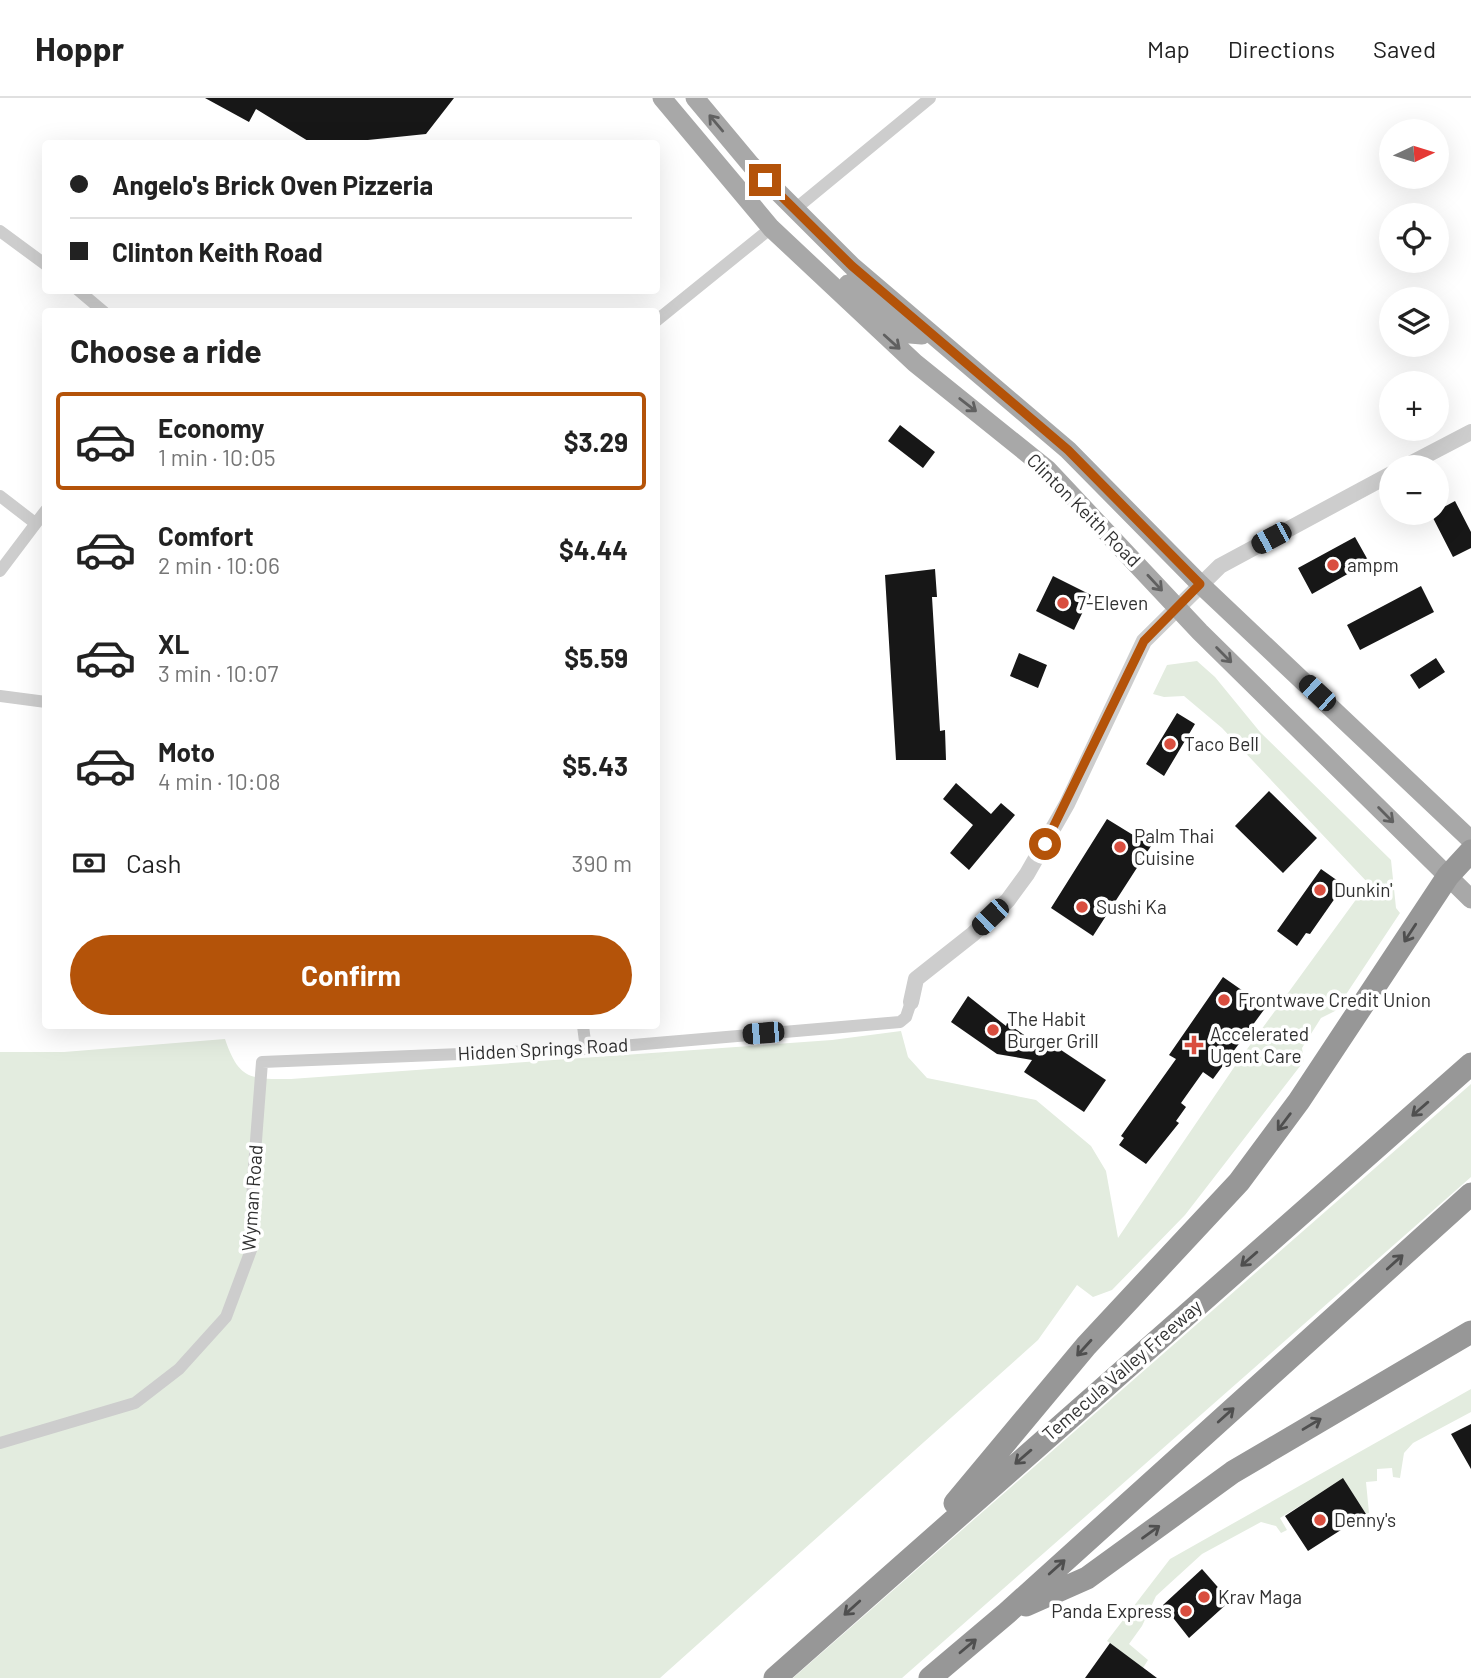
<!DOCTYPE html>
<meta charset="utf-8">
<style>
:root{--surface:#fff;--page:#f2f2f2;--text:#222;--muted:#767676;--line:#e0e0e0;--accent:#b45309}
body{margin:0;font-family:Barlow,sans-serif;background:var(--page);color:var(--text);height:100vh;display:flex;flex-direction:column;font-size:26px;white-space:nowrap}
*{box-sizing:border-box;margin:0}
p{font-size:23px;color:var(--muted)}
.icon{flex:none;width:38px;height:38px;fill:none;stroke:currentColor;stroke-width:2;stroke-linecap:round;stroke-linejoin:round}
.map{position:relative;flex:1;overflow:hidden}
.panel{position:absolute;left:42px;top:210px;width:618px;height:721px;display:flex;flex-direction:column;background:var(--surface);border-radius:7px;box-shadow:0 7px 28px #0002}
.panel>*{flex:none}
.guide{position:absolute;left:42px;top:42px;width:618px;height:154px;border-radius:7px;box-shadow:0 7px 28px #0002;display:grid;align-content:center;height:154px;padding:0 28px;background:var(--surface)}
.needle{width:46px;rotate:86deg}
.buttons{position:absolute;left:1379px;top:21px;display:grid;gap:14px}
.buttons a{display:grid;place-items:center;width:70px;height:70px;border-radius:50%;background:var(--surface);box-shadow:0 7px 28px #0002;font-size:35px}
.end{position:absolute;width:32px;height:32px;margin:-16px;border:9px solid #b45309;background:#fff;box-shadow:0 0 0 4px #fff}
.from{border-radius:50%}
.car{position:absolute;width:21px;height:42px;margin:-21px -10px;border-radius:9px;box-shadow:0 0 5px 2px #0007;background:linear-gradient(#222 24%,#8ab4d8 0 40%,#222 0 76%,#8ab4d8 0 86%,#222 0)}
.guide b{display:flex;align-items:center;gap:24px;height:66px;font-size:26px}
.guide b+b{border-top:2px solid var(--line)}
.guide i{width:18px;height:18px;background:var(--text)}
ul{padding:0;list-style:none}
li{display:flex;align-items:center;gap:21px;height:98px;margin:0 14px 10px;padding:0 14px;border:4px solid transparent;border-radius:7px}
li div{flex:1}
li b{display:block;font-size:26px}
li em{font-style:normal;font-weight:700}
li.on{border-color:var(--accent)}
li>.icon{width:63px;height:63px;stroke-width:1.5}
h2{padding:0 28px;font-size:32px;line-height:84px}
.pay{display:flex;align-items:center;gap:18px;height:77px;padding:0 28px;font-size:26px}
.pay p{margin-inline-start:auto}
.primary-button{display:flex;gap:14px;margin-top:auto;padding:14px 28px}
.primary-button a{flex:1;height:80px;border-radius:42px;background:var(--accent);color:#fff;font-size:28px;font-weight:700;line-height:80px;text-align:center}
header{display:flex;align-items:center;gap:42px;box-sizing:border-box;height:98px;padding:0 35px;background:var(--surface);border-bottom:2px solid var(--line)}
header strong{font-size:33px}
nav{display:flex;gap:38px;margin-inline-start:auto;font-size:24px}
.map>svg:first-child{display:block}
.green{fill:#e3ecdf}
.building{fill:#171717}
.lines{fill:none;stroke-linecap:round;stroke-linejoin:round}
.minor{stroke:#cdcdcd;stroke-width:12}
.tertiary{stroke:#cdcdcd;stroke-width:16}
.primary{stroke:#a8a8a8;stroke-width:19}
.motorway{stroke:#979797;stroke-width:23}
.oneway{stroke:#606060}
.oneway2{stroke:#4f4f4f}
.route{stroke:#b45309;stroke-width:9}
.poi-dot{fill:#d94e3f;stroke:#fff;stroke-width:2.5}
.labels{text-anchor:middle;stroke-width:7;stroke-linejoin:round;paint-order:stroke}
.street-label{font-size:19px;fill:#303030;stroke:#fff}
.poi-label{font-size:19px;fill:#303030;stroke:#fff;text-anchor:start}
</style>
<header>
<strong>Hoppr</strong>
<nav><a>Map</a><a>Directions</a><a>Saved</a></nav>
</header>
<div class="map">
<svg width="1471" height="1580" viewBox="0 0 1471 1580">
<rect width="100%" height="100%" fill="#fff"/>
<!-- green -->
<path class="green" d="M 1197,563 L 1215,579 L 1260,634 L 1391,762 L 1396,810 L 1400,815 L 1335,913 L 1321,920 L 1302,950 L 1304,963 L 1185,1117 L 1112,1192 L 1093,1199 L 1077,1187 L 1038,1242 L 660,1580 L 0,1580 L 0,954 L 64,954 L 225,941 C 239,982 250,981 291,981 L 832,942 L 901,933 L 908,959 L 927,980 L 1036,1002 L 1091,1048 L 1106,1073 L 1118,1140 L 1237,965 L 1368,785 L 1222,630 L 1184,598 L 1164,599 L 1153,596 L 1167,567 Z
M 1471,986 L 1471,1079 L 902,1580 L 793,1580 Z
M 1471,1291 L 1471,1314 L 1413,1345 L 1404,1355 L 1400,1380 L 1393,1379 L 1392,1370 L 1377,1371 L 1377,1383 L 1366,1384 L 1369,1415 L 1366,1416 L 1343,1381 L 1280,1420 L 1287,1432 L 1281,1435 L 1276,1428 L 1261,1424 L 1202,1456 L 1156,1498 L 1142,1528 L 1129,1546 L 1148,1562 L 1143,1570 L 1107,1543 L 1170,1461 Z"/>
<!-- building -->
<path class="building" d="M 205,0 L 454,0 L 426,36 L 329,46 L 313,46 L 256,11 L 249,24 Z
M 900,327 L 935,354 L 923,370 L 888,343 Z
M 1455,403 L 1471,434 L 1471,450 L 1453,459 L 1431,416 Z
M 1355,439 L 1369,464 L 1312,496 L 1298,470 Z
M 935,471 L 937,499 L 932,499 L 940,633 L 945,632 L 946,662 L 896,662 L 885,477 Z
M 1053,478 L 1091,497 L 1074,532 L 1036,513 Z
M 1421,488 L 1434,514 L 1360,552 L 1347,527 Z
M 1019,555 L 1047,567 L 1038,590 L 1010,578 Z
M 1436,560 L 1445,574 L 1419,591 L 1410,577 Z
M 1177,615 L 1195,626 L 1164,678 L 1146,666 Z
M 956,685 L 991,716 L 1001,705 L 1015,717 L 969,772 L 950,755 L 973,727 L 943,701 Z
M 1269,693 L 1317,740 L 1283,775 L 1235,728 Z
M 1107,721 L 1151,748 L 1093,838 L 1051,810 Z
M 1321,771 L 1338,783 L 1340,793 L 1310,836 L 1306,835 L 1297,848 L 1277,833 Z
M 1223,879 L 1266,909 L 1213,981 L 1203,974 L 1181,1005 L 1186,1009 L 1176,1023 L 1179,1025 L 1146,1066 L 1119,1047 L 1124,1040 L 1121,1038 L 1176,961 L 1169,957 Z
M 968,898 L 1006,928 L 1007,925 L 1041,949 L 1046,942 L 1106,982 L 1084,1014 L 1024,974 L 1032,962 L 997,956 L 951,924 Z
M 1471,1326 L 1471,1371 L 1451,1336 Z
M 1343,1380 L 1366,1416 L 1308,1453 L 1285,1418 Z
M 1202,1471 L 1230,1503 L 1189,1540 L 1163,1507 Z
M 1110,1545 L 1157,1580 L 1085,1580 Z"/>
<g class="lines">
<!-- minor -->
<path class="minor" d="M 794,112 L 930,0
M 0,133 L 46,167
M 78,192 L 104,214
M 656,223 L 771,130
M 0,398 L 35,425
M 0,473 L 46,412
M 0,598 L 46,604
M 583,928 L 586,951
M 0,1345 L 135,1305 L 179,1271 L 226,1219 L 251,1152 L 253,1082 L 262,964 L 586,951 L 900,924 L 906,919 L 911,904"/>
<!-- tertiary -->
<path class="tertiary" d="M 1404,369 L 1471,334
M 911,904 L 916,881 L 973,836 L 1008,802 L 1027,776 L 1067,706 L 1144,543 L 1220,468 L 1391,376"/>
<!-- primary -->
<path class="primary" d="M 662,0 L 771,130 L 915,265 L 1048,372 L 1200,534 L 1471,801
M 695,0 L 751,67 L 852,168 L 1068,352 L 1200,486 L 1471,742
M 848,186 L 910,236 L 922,237"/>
<!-- motorway -->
<path class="motorway" d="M 955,1405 L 1086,1248 L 1239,1084 L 1299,1003 L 1448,778 L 1471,753
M 1026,1507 L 1087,1480 L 1233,1374 L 1471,1234
M 775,1580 L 1471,966
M 930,1580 L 1007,1515 L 1471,1096"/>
</g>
<!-- one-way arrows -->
<defs><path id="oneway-shaft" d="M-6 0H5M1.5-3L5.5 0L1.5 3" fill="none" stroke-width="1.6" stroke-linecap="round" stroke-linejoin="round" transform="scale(1.75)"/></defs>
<g class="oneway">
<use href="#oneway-shaft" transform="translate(716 25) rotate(-130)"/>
<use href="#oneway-shaft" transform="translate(892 244) rotate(42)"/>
<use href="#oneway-shaft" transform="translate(968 307) rotate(38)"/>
<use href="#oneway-shaft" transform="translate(1155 485) rotate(47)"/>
<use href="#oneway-shaft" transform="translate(1224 557) rotate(45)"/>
<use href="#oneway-shaft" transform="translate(1386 717) rotate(45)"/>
</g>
<g class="oneway2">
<use href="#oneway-shaft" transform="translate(1410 835) rotate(123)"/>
<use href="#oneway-shaft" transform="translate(1420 1011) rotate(139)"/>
<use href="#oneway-shaft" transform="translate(1284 1024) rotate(127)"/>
<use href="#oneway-shaft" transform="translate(1249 1161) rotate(139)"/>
<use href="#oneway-shaft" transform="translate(1395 1164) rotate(-42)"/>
<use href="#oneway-shaft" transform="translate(1084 1250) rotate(132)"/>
<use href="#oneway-shaft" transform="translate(1226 1317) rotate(-42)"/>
<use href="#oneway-shaft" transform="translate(1312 1326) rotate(-31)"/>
<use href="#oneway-shaft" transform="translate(1023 1359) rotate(139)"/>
<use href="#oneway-shaft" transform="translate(1151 1434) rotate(-36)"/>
<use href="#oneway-shaft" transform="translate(1057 1469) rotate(-42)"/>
<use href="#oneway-shaft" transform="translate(852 1510) rotate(138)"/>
<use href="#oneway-shaft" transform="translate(968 1548) rotate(-40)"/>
</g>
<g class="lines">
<!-- route -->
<path class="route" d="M 765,82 L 852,168 L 1068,352 L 1200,486 L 1144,543 L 1045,746"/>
</g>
<!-- markers -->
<g class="poi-dot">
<circle cx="1333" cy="467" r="7"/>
<circle cx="1063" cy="505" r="7"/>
<circle cx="1170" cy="646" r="7"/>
<circle cx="1120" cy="749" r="7"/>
<circle cx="1320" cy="792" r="7"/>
<circle cx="1082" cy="809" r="7"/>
<circle cx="1224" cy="902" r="7"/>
<circle cx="993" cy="932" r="7"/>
<path d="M1190.5 936.5h7v7h7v7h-7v7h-7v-7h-7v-7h7z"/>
<circle cx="1320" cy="1422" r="7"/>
<circle cx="1204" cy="1499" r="7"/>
<circle cx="1186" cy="1513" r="7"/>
</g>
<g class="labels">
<!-- street labels -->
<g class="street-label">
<text transform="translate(1084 412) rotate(45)" y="7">Clinton Keith Road</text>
<text transform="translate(543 951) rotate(-3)" y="7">Hidden Springs Road</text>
<text transform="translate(252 1100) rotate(-86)" y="7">Wyman Road</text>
<text transform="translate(1122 1272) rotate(-41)" y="7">Temecula Valley Freeway</text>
</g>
<!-- poi labels -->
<g class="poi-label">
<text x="1347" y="474">ampm</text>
<text x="1077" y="512">7-Eleven</text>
<text x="1184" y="653">Taco Bell</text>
<text x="1134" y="745">Palm Thai<tspan x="1134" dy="22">Cuisine</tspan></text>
<text x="1334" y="799">Dunkin'</text>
<text x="1096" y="816">Sushi Ka</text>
<text x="1238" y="909">Frontwave Credit Union</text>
<text x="1007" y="928">The Habit<tspan x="1007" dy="22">Burger Grill</tspan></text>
<text x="1210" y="943">Accelerated<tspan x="1210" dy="22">Ugent Care</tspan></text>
<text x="1334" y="1429">Denny's</text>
<text x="1218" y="1506">Krav Maga</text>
<text x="1172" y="1520" text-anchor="end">Panda Express</text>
</g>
</g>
</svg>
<div class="buttons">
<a><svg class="needle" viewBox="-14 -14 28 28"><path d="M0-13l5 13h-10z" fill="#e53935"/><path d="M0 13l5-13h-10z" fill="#767676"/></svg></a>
<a><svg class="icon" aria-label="locate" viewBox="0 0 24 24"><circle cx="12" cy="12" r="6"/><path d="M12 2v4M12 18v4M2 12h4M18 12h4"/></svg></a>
<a><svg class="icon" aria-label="layers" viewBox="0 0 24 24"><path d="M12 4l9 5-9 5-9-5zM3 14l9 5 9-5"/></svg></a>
<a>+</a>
<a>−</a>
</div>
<i class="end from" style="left:1045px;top:746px"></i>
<i class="end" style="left:765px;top:82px"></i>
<i class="car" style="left:1271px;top:440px;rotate:242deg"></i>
<i class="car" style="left:1317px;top:595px;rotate:313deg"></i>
<i class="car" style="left:990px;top:819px;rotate:226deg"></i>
<i class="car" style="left:763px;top:935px;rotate:265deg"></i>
<div class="guide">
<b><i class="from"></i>Angelo's Brick Oven Pizzeria</b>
<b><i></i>Clinton Keith Road</b>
</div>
<section class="panel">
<h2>Choose a ride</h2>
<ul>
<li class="on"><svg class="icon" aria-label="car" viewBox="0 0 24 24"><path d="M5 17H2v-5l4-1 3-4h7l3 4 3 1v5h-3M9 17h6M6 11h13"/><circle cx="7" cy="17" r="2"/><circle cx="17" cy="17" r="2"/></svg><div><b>Economy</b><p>1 min · 10:05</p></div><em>$3.29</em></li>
<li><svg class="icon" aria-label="car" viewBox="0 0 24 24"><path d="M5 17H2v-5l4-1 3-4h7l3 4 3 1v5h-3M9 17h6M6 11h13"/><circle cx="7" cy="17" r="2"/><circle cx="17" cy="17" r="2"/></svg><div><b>Comfort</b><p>2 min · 10:06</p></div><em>$4.44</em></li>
<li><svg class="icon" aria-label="car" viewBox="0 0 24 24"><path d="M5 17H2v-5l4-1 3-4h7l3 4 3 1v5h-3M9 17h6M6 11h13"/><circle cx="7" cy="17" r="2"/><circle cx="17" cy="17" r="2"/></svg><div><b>XL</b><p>3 min · 10:07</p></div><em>$5.59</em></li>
<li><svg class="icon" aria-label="car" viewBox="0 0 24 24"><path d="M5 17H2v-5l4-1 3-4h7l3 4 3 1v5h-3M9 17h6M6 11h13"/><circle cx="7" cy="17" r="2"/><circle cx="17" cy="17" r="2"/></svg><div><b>Moto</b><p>4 min · 10:08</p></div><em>$5.43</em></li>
</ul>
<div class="pay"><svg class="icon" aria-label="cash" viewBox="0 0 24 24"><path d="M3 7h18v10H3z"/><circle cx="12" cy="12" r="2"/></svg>Cash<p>390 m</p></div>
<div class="primary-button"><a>Confirm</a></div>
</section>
</div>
